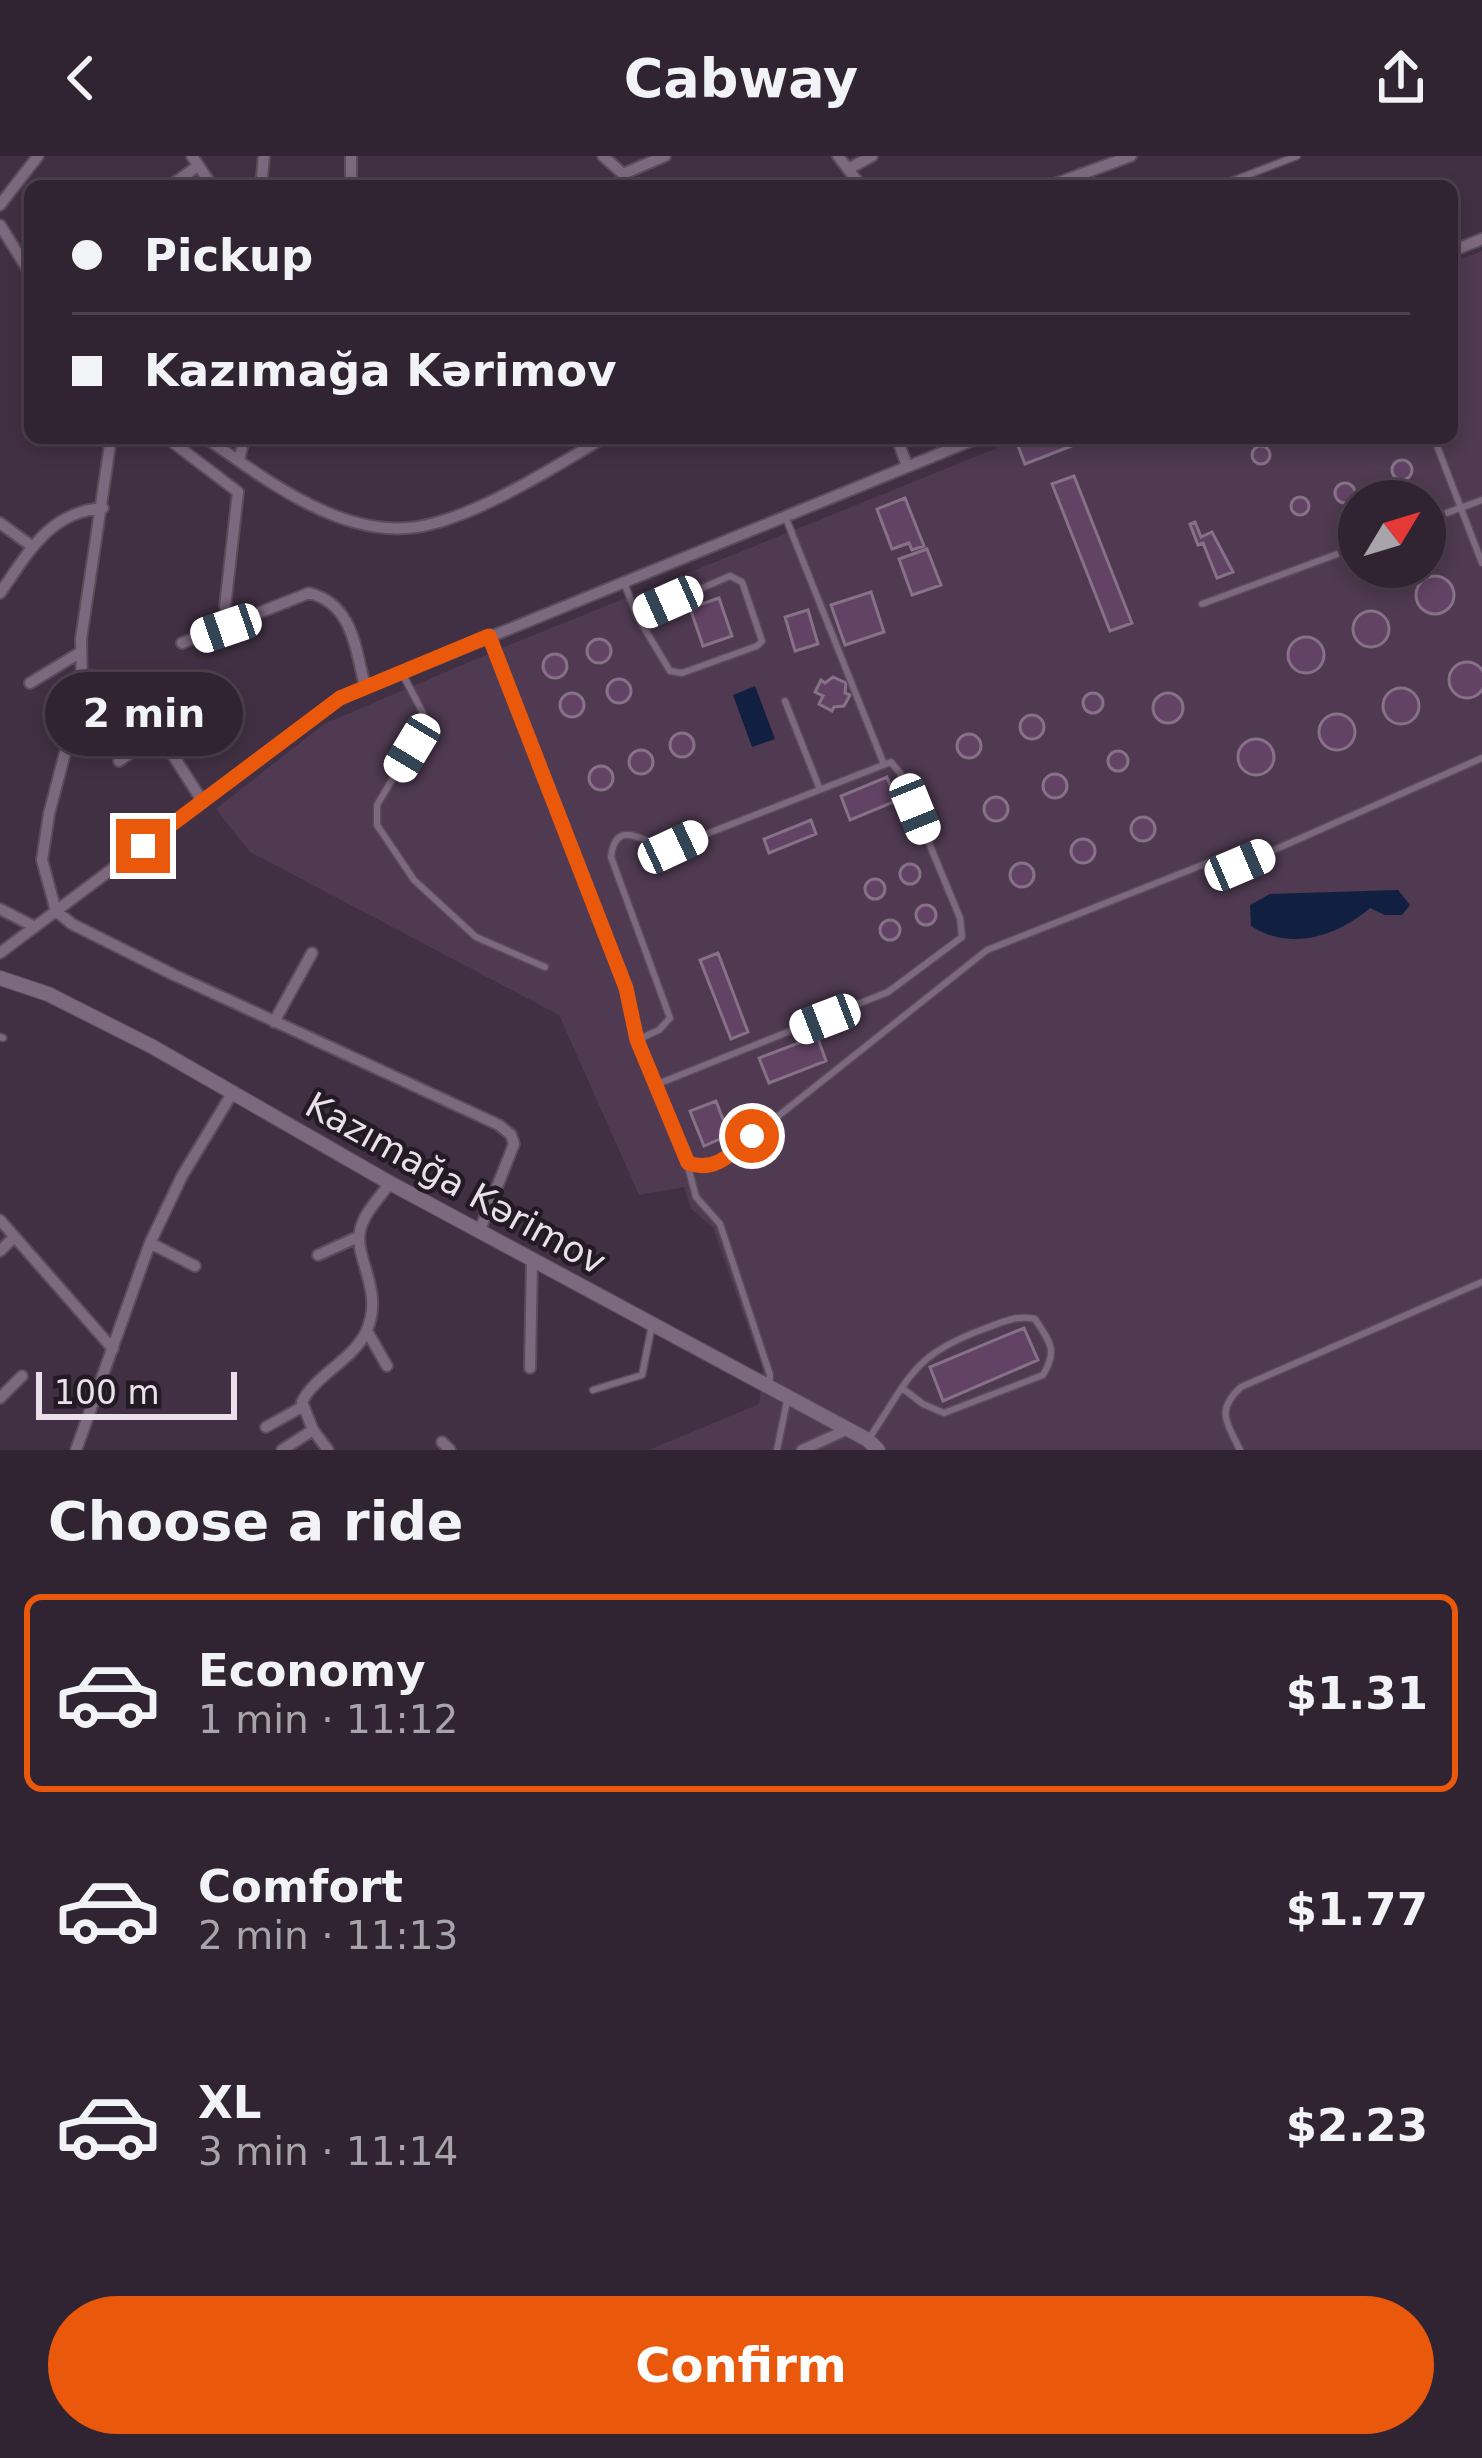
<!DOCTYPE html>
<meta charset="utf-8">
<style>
:root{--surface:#312432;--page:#392c3a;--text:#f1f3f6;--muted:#a8a4ac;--line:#4c414d;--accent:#ea580c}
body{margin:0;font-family:"DejaVu Sans",sans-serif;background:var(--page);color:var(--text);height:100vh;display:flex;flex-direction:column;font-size:45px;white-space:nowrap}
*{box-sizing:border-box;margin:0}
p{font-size:39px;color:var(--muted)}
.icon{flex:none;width:66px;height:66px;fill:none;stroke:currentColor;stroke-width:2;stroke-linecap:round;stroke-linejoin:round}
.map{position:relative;height:1294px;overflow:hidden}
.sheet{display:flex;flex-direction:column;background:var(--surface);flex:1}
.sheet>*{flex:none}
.banner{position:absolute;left:24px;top:24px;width:1434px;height:264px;border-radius:18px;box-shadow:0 6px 18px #0003,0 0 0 3px var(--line);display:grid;align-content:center;height:264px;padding:0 48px;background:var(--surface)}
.needle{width:78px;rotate:52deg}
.tools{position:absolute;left:1338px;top:324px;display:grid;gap:24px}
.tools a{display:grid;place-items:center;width:108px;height:108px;border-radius:50%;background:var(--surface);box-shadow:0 6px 18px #0003,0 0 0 3px var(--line);font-size:60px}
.scale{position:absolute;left:36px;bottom:30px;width:201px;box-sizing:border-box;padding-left:12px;border:6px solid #eadfeb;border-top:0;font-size:33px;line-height:42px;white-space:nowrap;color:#eadfeb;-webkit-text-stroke:9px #231b24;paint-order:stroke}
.end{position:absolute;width:54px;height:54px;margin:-27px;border:15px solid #ea580c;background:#fff;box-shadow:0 0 0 6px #fff}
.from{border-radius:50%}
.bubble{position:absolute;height:84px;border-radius:42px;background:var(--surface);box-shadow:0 6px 18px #0003,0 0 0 3px var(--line);font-size:39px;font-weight:700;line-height:84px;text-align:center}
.car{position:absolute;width:36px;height:72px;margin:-36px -18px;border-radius:15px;box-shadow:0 0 9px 3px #0007;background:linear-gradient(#fff 24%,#345 0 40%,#fff 0 76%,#345 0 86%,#fff 0)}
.banner b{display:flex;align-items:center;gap:42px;height:114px;font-size:45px}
.banner b+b{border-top:3px solid var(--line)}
.banner i{width:30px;height:30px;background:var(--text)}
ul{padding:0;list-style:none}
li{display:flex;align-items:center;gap:36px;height:198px;margin:0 24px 18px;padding:0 24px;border:6px solid transparent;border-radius:18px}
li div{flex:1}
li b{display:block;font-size:45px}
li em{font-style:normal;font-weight:700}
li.current{border-color:var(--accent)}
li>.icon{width:108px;height:108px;stroke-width:1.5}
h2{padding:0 48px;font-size:54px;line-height:144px}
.primary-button{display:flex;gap:24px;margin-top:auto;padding:24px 48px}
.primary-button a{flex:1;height:138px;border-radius:72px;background:var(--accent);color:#fff;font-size:48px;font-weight:700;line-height:138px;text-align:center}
header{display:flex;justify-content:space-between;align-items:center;height:156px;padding:0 48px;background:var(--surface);font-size:54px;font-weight:700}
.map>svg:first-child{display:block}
.built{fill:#4f3a51;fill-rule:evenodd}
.water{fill:#112041}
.building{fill:#624365;stroke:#867287;stroke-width:3}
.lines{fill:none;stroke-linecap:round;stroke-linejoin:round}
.service-casing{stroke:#5a4c5b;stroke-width:9}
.minor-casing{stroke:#5a4c5b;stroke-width:14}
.tertiary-casing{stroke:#5a4c5b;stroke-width:16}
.service{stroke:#7d697f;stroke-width:6}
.minor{stroke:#7d697f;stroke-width:10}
.tertiary{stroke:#7d697f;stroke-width:14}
.route{stroke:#ea580c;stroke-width:15}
.labels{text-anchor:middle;stroke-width:9;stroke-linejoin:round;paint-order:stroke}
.street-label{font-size:36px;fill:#eadfeb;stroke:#231b24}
</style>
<header><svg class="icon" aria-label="back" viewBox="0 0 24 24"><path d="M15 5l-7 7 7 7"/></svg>Cabway<svg class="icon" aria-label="share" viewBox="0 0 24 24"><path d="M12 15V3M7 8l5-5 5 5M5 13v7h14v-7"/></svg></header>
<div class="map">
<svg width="1482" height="1294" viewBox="0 0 1482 1294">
<rect width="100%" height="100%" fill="#413043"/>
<!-- built -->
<path class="built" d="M 1482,95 L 1482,1294 L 649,1294 L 759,1248 L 763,1214 L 713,1072 L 691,1053 L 684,1031 L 639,1039 L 559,859 L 250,696 L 216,653 L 324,568 L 502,492 L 1022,282 L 1452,282 L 1452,107 ZM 1359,345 L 1425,345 L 1425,411 L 1359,411 Z"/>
<!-- water -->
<path class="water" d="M 755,530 L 775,583 L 752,591 L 733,539 Z
M 1398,734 L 1410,749 L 1402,759 L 1385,759 L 1370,752 C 1336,781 1290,795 1251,770 L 1250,749 L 1270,738 Z"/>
<!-- building -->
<path class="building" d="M 1024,282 L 1092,282 L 1025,308 L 1016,285 Z
M1252 299a9 9 0 1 1 18 0a9 9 0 1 1-18 0Z
M1392 314a10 10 0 1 1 20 0a10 10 0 1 1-20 0Z
M 1074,320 L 1132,467 L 1110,475 L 1052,328 Z
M1335 337a10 10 0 1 1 20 0a10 10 0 1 1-20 0Z
M1291 350a9 9 0 1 1 18 0a9 9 0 1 1-18 0Z
M 905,342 L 924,390 L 912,394 L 909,387 L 892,393 L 877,353 Z
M 1195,366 L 1201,381 L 1212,376 L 1233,416 L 1217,422 L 1203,387 L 1198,389 L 1190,368 Z
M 927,393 L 941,429 L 912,439 L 899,403 Z
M1416 439a19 19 0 1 1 38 0a19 19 0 1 1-38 0Z
M 871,436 L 884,476 L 845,489 L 831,449 Z
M 719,442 L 732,480 L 703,490 L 690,452 Z
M 808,454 L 818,488 L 795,495 L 785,461 Z
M1353 473a18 18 0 1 1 36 0a18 18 0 1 1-36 0Z
M1288 499a18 18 0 1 1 36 0a18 18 0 1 1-36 0Z
M587 495a12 12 0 1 1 24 0a12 12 0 1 1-24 0Z
M543 510a12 12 0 1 1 24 0a12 12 0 1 1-24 0Z
M1449 524a18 18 0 1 1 36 0a18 18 0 1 1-36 0Z
M 833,521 L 846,527 L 845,537 L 850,539 L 844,550 L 834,551 L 832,555 L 819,548 L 823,540 L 815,536 L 821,524 L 825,527 Z
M607 535a12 12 0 1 1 24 0a12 12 0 1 1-24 0Z
M1383 550a18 18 0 1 1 36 0a18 18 0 1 1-36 0Z
M560 549a12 12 0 1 1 24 0a12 12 0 1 1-24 0Z
M1083 547a10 10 0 1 1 20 0a10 10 0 1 1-20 0Z
M1153 552a15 15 0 1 1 30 0a15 15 0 1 1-30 0Z
M1319 576a18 18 0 1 1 36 0a18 18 0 1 1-36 0Z
M1020 571a12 12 0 1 1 24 0a12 12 0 1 1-24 0Z
M670 589a12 12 0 1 1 24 0a12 12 0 1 1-24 0Z
M957 590a12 12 0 1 1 24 0a12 12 0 1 1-24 0Z
M1238 601a18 18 0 1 1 36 0a18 18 0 1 1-36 0Z
M629 606a12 12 0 1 1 24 0a12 12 0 1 1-24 0Z
M1108 605a10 10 0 1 1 20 0a10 10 0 1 1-20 0Z
M589 622a12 12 0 1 1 24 0a12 12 0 1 1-24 0Z
M1043 630a12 12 0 1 1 24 0a12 12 0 1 1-24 0Z
M 887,621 L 896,645 L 850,664 L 841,640 Z
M984 653a12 12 0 1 1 24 0a12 12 0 1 1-24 0Z
M1131 673a12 12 0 1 1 24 0a12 12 0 1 1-24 0Z
M 811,664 L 816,678 L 769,697 L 764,683 Z
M1071 695a12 12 0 1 1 24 0a12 12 0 1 1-24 0Z
M1010 719a12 12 0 1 1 24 0a12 12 0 1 1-24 0Z
M900 718a10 10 0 1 1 20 0a10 10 0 1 1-20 0Z
M865 733a10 10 0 1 1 20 0a10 10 0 1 1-20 0Z
M916 759a10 10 0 1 1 20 0a10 10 0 1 1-20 0Z
M880 774a10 10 0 1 1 20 0a10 10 0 1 1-20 0Z
M 718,797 L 748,876 L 731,883 L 700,804 Z
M 817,880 L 826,905 L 769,927 L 759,902 Z
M 716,945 L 729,979 L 704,990 L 690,955 Z
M 1024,1172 L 1038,1204 L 943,1245 L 930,1211 Z"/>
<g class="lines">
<defs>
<path id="service" d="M 1219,30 L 1297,0
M 1434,282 L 1482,407
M 785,360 L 883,606
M 1425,365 L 1482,344
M 625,429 L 637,460 L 670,515 L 682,517 L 757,490 L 762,485 L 742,426 L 730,420 L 637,460
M 1202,448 L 1359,390
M 490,483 L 626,832 L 637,884 L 679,991 L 687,1007 L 702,1012 L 719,1007 L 987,794 L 1220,702 L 1240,709 L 1482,602
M 403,519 L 423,557 L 425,568 L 377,649 L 377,669 L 414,724 L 476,781 L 545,811
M 785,545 L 819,631
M 0,881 L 3,882
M 637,884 L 659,874 L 670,862 L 611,701 C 616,658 647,691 673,691 L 891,606 L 900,617 L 960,762 L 962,781 L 888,836 L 655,929
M 687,1007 L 696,1041 L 720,1068 L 770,1219 L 769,1231
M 593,1234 L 642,1219 L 652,1169
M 868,1284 C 912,1219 911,1199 989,1171 C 1005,1165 1018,1159 1035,1163 C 1050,1186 1058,1194 1043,1219 L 944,1257 L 923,1248 L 902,1232
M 777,1294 L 787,1245
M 1240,1294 C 1227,1266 1215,1255 1241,1231 L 1482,1126"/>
<path id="minor" d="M 192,0 L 212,30
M 603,0 L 623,18 L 665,0
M 838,0 L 861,30
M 848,13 L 872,0
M 170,30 L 198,10
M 261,30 L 264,0
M 351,30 L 351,0
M 1049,30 L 1131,0
M 0,49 L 38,0
M 0,69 L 30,117
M 1452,95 L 1482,83
M 111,282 L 81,483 L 82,532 L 49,658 L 42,704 L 56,755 L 72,768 L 172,818 L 499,969 L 511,979 L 514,988 L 479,1076
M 167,282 L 238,336 L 225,451
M 206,282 C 262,321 335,378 408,372 C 465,368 553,312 603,282
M 897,282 L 907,310
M 239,305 L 244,282
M 0,367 L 33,391
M 0,437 C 29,396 49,356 103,352
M 182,487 L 309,437 C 353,448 355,492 365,530
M 30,527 L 81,496
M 160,579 L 203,646
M 119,605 L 184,559
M 0,753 L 35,771
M 0,797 L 340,542 L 978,282
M 274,866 L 312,797
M 0,1064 L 113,1193
M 150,1087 L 195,1110
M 0,1095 L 14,1081
M 318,1099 L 358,1081
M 367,1175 L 387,1210
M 530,1212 L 532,1104
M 0,1242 L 22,1220
M 266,1271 L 302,1251
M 442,1286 L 450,1294
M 76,1294 L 150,1087 L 182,1020 L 233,936
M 282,1294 L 313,1274
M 328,1294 L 313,1274 L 302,1246 C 316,1218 352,1205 366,1176 C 385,1136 354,1102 360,1075 C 363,1058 380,1041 390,1027
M 802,1294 L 846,1274"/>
<path id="tertiary" d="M 0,822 L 48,838 L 153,891 L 390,1027 L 868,1284 L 878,1294"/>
</defs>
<!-- service casing -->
<use href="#service" class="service-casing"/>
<!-- minor casing -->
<use href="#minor" class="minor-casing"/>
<!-- tertiary casing -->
<use href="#tertiary" class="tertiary-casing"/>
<!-- service -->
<use href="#service" class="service"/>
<!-- minor -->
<use href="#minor" class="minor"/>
<!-- tertiary -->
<use href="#tertiary" class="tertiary"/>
</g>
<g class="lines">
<!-- route -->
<path class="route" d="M 143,690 L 340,542 L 489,480 L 626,832 L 637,884 L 688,1007 C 715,1017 732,997 752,980"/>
</g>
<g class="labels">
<!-- street labels -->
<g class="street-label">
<text transform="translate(456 1027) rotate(29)" y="13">Kazımağa Kərimov</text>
</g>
</g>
</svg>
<div class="tools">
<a><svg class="needle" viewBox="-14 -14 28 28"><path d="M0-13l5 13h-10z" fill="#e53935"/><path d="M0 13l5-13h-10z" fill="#a8a4ac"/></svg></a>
</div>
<div class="scale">100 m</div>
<i class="end from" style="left:752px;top:980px"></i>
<i class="end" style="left:143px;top:690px"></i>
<div class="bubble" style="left:45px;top:516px;width:198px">2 min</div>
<i class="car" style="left:668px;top:446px;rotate:246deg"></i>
<i class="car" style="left:226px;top:472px;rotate:251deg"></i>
<i class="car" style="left:412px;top:592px;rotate:211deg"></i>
<i class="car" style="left:915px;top:653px;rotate:158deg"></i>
<i class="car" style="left:673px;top:691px;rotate:65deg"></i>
<i class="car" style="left:1240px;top:709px;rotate:67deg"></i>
<i class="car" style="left:825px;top:863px;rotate:249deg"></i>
<div class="banner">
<b><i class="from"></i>Pickup</b>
<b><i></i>Kazımağa Kərimov</b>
</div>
</div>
<section class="sheet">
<h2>Choose a ride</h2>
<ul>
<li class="current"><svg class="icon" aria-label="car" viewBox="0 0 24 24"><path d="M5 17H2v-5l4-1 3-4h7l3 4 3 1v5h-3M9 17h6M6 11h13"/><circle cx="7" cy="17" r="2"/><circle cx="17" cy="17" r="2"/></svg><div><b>Economy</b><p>1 min · 11:12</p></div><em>$1.31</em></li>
<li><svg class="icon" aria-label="car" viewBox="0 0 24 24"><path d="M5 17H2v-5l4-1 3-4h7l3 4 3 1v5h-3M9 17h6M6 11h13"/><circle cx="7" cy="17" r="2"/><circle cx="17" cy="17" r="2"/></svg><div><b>Comfort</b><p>2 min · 11:13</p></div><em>$1.77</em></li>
<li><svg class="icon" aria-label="car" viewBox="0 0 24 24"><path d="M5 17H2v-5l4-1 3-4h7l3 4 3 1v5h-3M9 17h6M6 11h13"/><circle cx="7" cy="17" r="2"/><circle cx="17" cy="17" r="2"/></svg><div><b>XL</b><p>3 min · 11:14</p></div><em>$2.23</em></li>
</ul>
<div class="primary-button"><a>Confirm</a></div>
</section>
